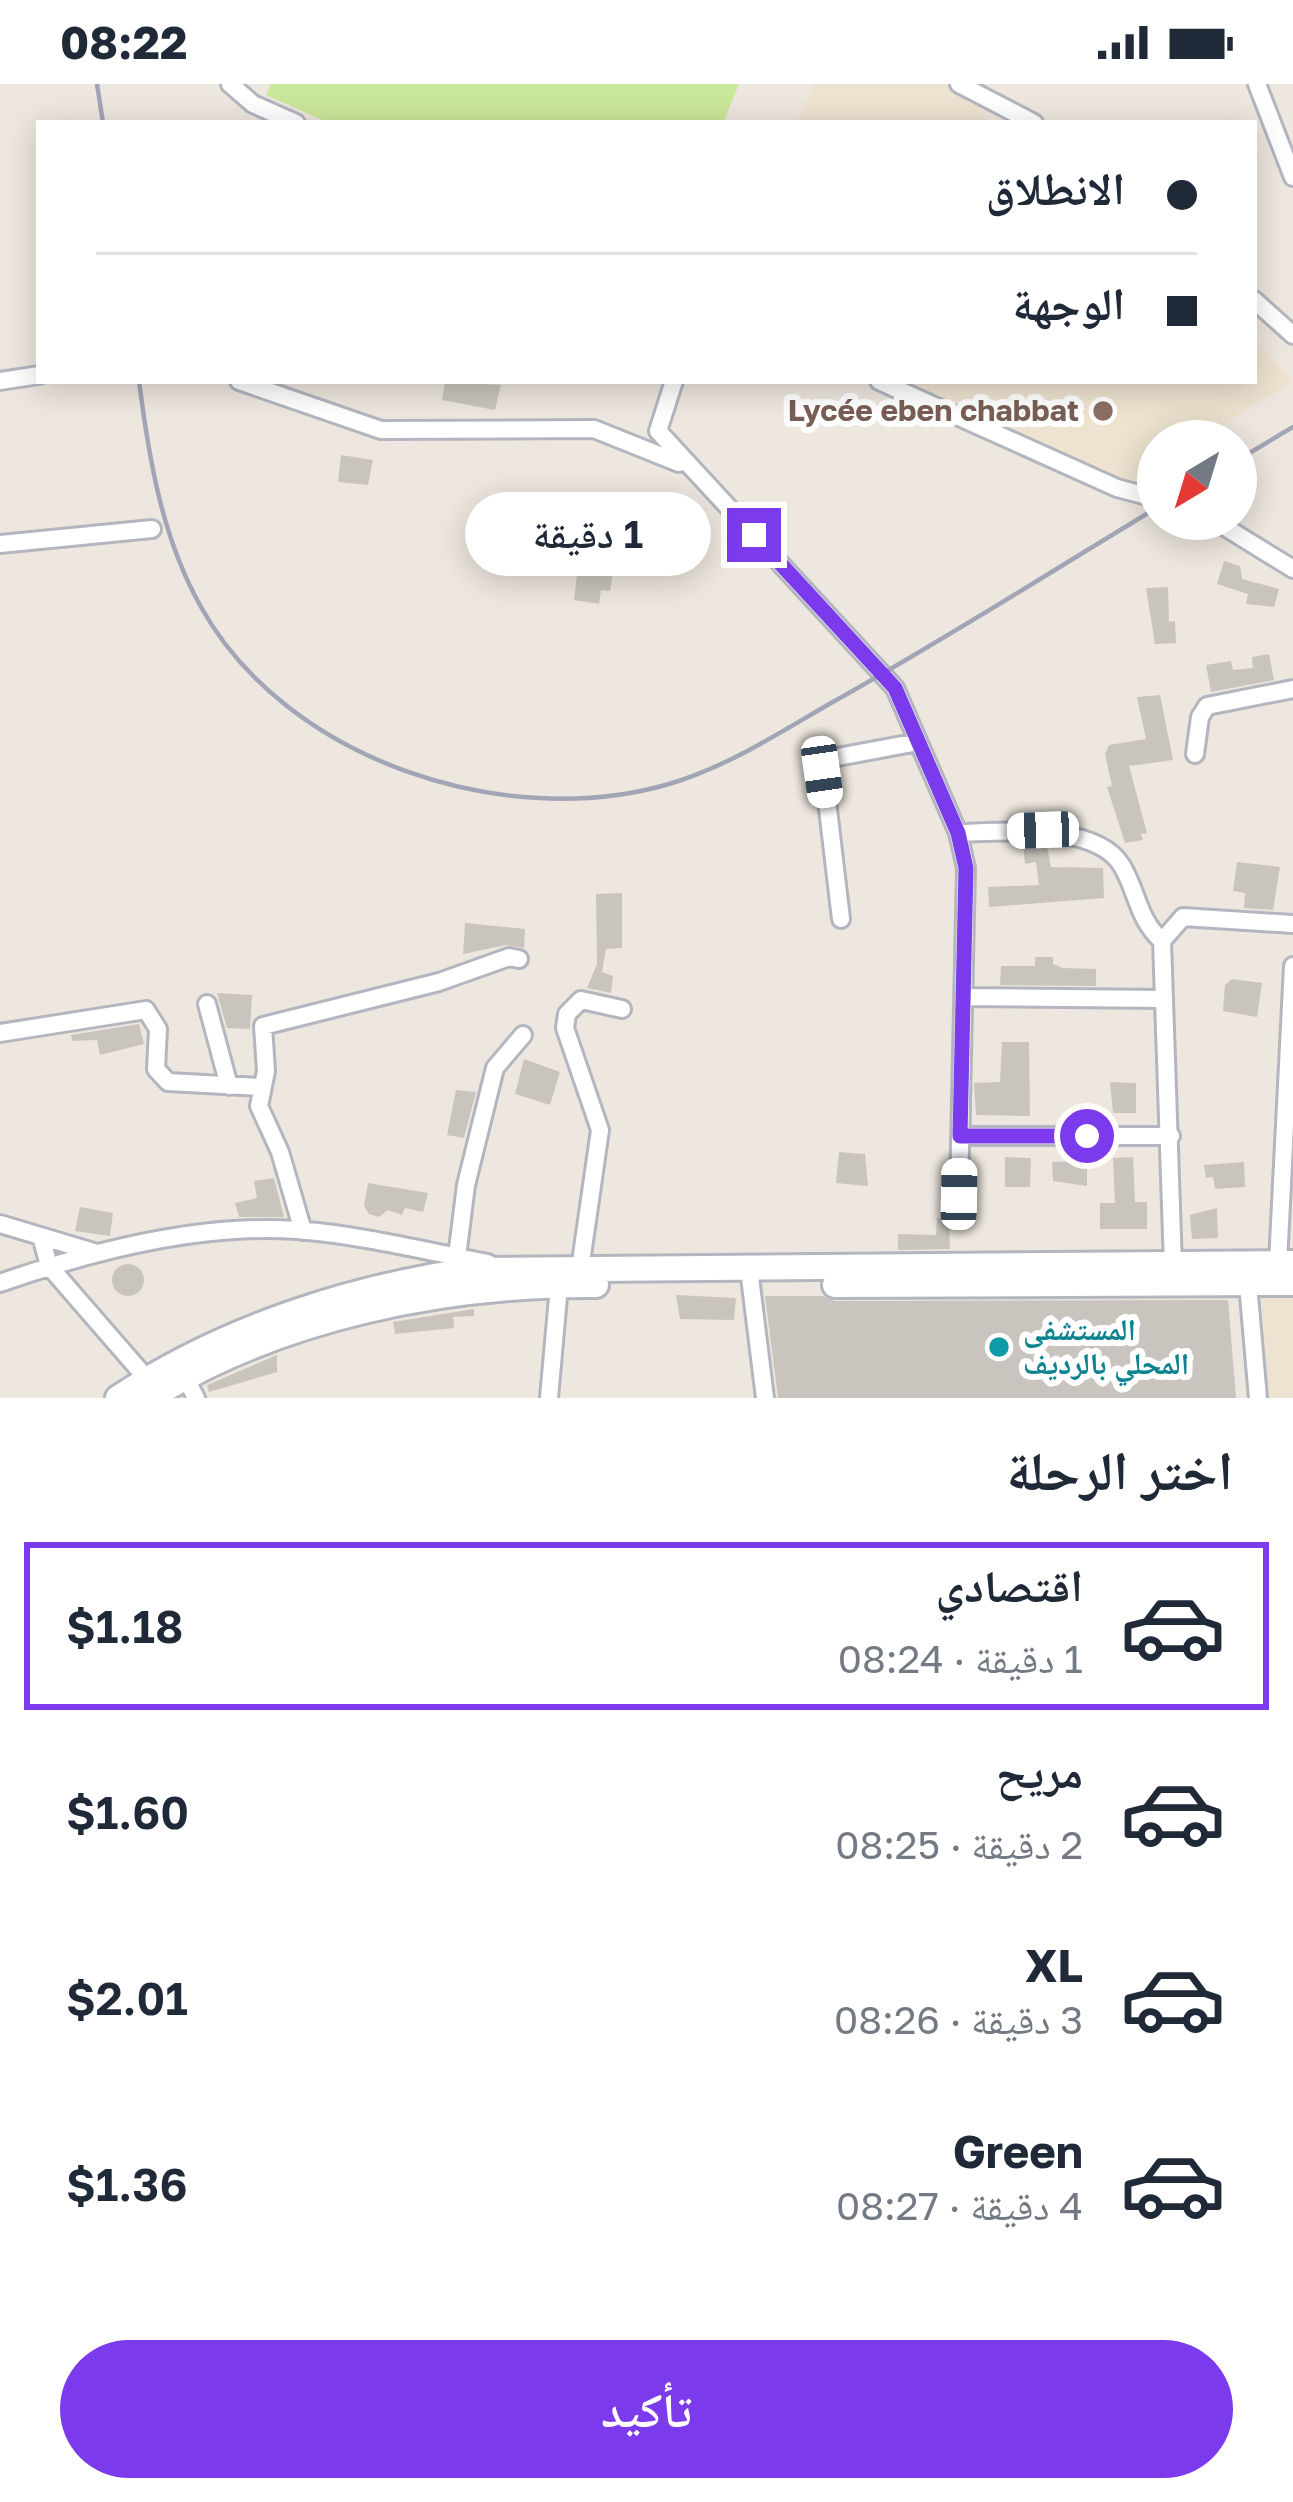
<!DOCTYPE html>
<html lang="ar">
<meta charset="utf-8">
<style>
:root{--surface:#fff;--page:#f6f6f7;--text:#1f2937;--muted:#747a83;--line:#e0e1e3;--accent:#7c3aed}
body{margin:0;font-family:"Golos Text","Noto Naskh Arabic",sans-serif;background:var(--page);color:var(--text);direction:rtl;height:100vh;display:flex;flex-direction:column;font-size:45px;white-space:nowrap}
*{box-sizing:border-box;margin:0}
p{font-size:39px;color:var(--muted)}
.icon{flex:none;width:66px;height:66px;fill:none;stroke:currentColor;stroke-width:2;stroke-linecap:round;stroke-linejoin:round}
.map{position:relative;height:1314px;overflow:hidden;direction:ltr}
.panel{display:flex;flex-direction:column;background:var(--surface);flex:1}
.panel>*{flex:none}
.guide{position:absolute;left:36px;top:36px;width:1221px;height:264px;border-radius:0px;box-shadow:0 6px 30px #0003;direction:rtl;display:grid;align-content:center;height:264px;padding:0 60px;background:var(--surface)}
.needle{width:78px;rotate:218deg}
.controls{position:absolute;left:1137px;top:336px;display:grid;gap:24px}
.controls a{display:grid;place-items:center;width:120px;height:120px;border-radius:50%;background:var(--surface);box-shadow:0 6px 30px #0003;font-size:60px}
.end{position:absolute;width:54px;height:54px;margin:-27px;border:15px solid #7c3aed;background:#fff;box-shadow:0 0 0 6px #fff}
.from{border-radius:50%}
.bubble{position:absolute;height:84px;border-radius:42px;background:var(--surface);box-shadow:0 6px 30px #0003;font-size:39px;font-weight:600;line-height:84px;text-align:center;direction:rtl}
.car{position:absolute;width:36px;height:72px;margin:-36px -18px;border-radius:15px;box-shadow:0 0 9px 3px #0007;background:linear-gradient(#fff 24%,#345 0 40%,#fff 0 76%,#345 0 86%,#fff 0)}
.guide b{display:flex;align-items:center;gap:42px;height:114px;font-size:45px}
.guide b+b{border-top:3px solid var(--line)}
.guide i{width:30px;height:30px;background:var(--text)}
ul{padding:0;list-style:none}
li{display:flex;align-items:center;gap:36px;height:168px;margin:0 24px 18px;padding:0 36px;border:6px solid transparent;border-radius:0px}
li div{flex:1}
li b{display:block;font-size:45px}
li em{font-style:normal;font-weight:600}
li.active{border-color:var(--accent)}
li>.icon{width:108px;height:108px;stroke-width:1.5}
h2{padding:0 60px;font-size:54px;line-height:144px}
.button{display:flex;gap:24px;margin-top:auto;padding:24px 60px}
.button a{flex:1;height:138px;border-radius:72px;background:var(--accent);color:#fff;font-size:48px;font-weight:600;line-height:138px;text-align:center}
.status{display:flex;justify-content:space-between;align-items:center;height:84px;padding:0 60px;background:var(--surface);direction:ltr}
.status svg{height:33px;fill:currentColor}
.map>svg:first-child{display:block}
.education{fill:#eee3d0}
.pitch{fill:#cae89a}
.building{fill:#c9c5be}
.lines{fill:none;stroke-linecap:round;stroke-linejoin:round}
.street-casing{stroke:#b3b6bf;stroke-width:22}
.secondary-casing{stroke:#b3b6bf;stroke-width:30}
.street{stroke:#fff;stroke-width:16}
.secondary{stroke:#fff;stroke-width:24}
.rail{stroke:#a2a5b6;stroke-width:4.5}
.route{stroke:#7c3aed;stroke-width:15}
.education-dot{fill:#8d6e63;stroke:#fff;stroke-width:4.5}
.culture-dot{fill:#0f9aa8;stroke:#fff;stroke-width:4.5}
.labels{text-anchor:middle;stroke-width:12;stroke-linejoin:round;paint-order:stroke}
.education-label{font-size:30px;font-weight:bold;fill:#785e54;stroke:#fff;text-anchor:end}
.culture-label{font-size:30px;font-weight:bold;fill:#0d838f;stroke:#fff;text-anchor:start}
</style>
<div class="status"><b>08:22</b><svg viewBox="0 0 49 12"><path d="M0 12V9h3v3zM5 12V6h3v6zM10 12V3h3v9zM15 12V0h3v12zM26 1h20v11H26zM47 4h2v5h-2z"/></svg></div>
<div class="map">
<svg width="1293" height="1314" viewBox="0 0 1293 1314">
<rect width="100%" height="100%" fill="#ede7df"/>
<!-- education -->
<path class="education" d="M 814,0 L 968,0 L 987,39 L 797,39 Z
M 1254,255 L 1293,297 L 1196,357 L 1158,357 L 1158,381 L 1123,403 L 897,297 L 1254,297 Z
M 1260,1211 L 1293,1211 L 1293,1314 L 1269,1314 Z"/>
<!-- pitch -->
<path class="pitch" d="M 271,0 L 739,0 L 723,39 L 329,39 L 266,11 Z"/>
<!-- building -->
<path class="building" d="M 445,297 L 501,301 L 495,326 L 442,316 Z
M 341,371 L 373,376 L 368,401 L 338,398 Z
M 1224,477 L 1240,482 L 1242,495 L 1279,505 L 1274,523 L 1246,520 L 1248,510 L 1217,500 Z
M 578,482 L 613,488 L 610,507 L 601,506 L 599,520 L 574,516 Z
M 1168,503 L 1169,538 L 1175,537 L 1176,559 L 1155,560 L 1146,504 Z
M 1269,570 L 1274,596 L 1211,608 L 1206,581 L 1231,577 L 1233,586 L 1253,584 L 1252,573 Z
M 1160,611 L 1173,676 L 1129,682 L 1147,749 L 1141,750 L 1143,756 L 1125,759 L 1107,703 L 1112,702 L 1105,670 L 1109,661 L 1146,655 L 1137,613 Z
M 1023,760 L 1047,762 L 1051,783 L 1103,784 L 1104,814 L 989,823 L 988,803 L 1039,801 L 1036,778 L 1025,780 Z
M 1237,778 L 1280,783 L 1273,826 L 1244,824 L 1245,809 L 1233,807 Z
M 622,809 L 622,864 L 606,865 L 602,888 L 613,892 L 611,909 L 587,904 L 597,880 L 596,810 Z
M 465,839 L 525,845 L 524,864 L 506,861 L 463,870 Z
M 1035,873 L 1053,873 L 1053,880 L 1063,884 L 1096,885 L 1096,902 L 1000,901 L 1001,882 L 1035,882 Z
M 1232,895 L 1262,899 L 1257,933 L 1223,927 L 1225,901 Z
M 217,909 L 252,911 L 250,945 L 227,944 Z
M 139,940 L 144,960 L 100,971 L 97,956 L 72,957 L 71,951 Z
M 1002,958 L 1029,958 L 1030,1032 L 976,1031 L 974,999 L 1000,998 Z
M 524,975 L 560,988 L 550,1021 L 515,1010 Z
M 1110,998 L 1136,999 L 1136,1029 L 1113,1029 Z
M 456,1006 L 476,1008 L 464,1054 L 447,1051 Z
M 839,1068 L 865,1070 L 868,1102 L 836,1099 Z
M 1005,1073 L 1031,1074 L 1030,1103 L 1005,1103 Z
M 1133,1073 L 1135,1118 L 1147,1118 L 1147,1145 L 1100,1145 L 1100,1119 L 1115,1119 L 1113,1074 Z
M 1087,1077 L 1087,1102 L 1053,1097 L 1052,1078 Z
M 1244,1078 L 1245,1103 L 1215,1105 L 1213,1093 L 1206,1094 L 1204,1081 Z
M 274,1094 L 284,1133 L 239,1133 L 235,1119 L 257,1114 L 254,1097 Z
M 368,1099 L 428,1109 L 423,1128 L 405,1124 L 402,1131 L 388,1126 L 379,1133 L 369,1130 L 364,1122 Z
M 80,1123 L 113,1129 L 110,1152 L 75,1147 Z
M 1217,1124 L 1218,1154 L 1192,1155 L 1190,1131 Z
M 937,1134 L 949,1135 L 950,1165 L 898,1166 L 898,1150 L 936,1151 Z
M112 1196a16 16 0 1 1 32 0a16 16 0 1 1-32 0Z
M 676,1211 L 736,1214 L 734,1236 L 680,1235 Z
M 765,1212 L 823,1212 L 835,1217 L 1228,1216 L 1236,1314 L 778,1314 Z
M 474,1225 L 474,1232 L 453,1233 L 454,1244 L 395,1250 L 393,1238 Z
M 277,1271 L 277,1288 L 209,1308 L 207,1301 Z"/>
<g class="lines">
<defs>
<path id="street" d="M 230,0 L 253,20 L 296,39
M 959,0 L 1034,39
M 1257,0 L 1293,93
M 1254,216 L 1293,251
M 0,297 L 39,291
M 239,297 L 381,346 L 594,345 L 679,379
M 674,297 L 658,347 L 895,604 L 958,749 L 966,784 L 959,1110
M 879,297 L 1117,404 L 1158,415
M 1212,435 L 1293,485
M 0,460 L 152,445
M 1195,670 L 1200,633 L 1207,622 L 1293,605
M 958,749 C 1001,748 1096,738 1122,782 C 1138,809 1137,834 1162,857
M 841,835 L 823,683 L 832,674 L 918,658
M 964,913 L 1164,915
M 207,920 L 229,1002
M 0,949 L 146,926 L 158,945 L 156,985 L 168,998 L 259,1003
M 960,1052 L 1171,1052
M 0,1140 L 97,1169
M 303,1147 L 280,1068 L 259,1022 L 266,987 L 263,942 L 439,898 L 509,873 L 519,875
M 41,1152 L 49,1182 L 154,1303
M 457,1173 L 466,1101 L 495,984 L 523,951
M 1278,1179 L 1293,882
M 1173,1182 L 1162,857 L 1183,833 L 1293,840
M 580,1185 L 600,1046 L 565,944 L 567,930 L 581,916 L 622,925
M 749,1185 L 765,1314
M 1247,1189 L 1258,1314
M 0,1199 C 92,1167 199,1139 297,1146 C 361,1151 425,1167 488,1179
M 185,1293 L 196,1314
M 549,1314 L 559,1202"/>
<path id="secondary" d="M 835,1201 L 1293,1199
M 118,1314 C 222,1245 350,1203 473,1186 L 1293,1179
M 150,1314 C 279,1233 445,1200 596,1201"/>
</defs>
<!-- street casing -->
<use href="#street" class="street-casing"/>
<!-- secondary casing -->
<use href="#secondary" class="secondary-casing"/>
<!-- street -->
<use href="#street" class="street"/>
<!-- secondary -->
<use href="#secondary" class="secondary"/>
<!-- rail -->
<path class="rail" d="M 97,0 L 103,39
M 139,297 C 149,375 162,454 201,523 C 286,676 505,748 669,700 C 727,683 779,649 831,619 C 942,557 1049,489 1158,423
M 1236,377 L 1293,343"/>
</g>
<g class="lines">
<!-- route -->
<path class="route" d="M 754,451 L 895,604 L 958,749 L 966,784 L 960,1052 L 1087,1052"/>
</g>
<!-- markers -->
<circle class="education-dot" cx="1103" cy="327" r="12"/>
<circle class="culture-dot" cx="999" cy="1263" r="12"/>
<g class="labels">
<!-- education labels -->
<g class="education-label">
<text x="1079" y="337">Lycée eben chabbat</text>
</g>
<!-- culture labels -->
<g class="culture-label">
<text x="1023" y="1256">المستشفى<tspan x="1023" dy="34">المحلي بالرديف</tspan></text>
</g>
</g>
</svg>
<div class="controls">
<a><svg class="needle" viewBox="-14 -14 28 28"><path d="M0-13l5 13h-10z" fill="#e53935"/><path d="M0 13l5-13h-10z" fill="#747a83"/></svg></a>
</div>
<i class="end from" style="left:1087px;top:1052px"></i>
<i class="end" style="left:754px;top:451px"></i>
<div class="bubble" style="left:465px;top:408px;width:246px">1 دقيقة</div>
<i class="car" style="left:822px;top:688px;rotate:172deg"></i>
<i class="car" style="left:1043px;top:746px;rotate:268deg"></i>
<i class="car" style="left:959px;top:1110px;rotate:1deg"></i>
<div class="guide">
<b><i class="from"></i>الانطلاق</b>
<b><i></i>الوجهة</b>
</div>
</div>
<section class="panel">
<h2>اختر الرحلة</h2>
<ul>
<li class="active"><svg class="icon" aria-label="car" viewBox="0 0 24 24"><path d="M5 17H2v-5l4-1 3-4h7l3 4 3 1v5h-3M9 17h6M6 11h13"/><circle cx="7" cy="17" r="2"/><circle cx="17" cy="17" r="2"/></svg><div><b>اقتصادي</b><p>1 دقيقة · 08:24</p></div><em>$1.18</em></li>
<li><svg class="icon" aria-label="car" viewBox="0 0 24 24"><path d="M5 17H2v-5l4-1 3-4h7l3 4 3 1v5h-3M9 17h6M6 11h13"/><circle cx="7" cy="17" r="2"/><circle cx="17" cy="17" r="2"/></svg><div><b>مريح</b><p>2 دقيقة · 08:25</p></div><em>$1.60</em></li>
<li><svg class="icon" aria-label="car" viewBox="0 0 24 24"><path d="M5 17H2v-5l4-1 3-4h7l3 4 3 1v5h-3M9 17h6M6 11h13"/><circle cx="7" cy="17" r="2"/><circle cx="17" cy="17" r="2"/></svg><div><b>XL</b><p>3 دقيقة · 08:26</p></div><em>$2.01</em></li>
<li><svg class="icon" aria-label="car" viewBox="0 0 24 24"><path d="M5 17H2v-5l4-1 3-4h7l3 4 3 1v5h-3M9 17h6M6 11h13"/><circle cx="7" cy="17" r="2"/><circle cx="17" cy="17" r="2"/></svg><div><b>Green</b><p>4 دقيقة · 08:27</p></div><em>$1.36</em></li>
</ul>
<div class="button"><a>تأكيد</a></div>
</section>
